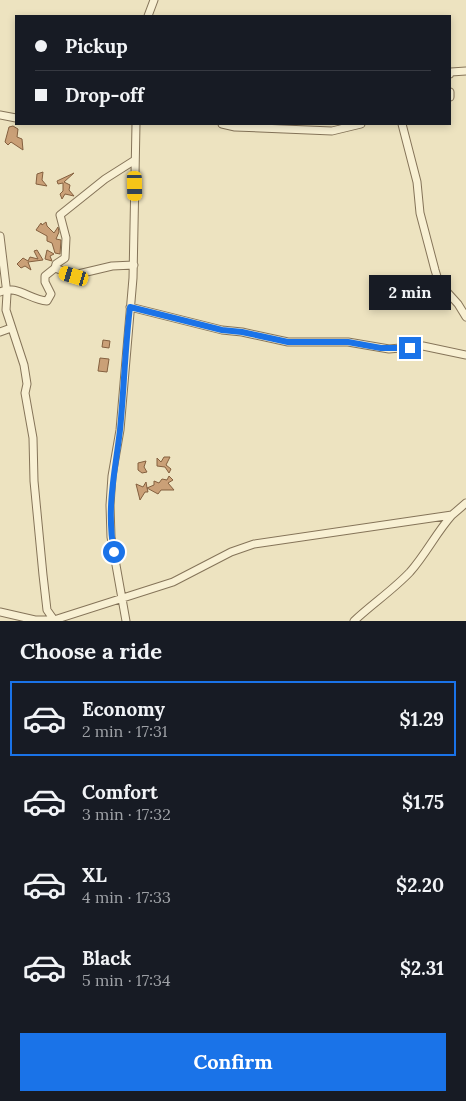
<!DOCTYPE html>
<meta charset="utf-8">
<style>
:root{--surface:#171b24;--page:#20242c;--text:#f1f3f6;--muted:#9ea1a6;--line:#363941;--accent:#1a73e8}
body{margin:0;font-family:Lora,serif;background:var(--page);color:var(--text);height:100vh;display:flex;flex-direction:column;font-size:19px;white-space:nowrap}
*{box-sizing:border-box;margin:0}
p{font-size:16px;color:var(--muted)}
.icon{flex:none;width:28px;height:28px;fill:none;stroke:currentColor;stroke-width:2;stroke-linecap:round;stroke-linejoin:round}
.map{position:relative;height:621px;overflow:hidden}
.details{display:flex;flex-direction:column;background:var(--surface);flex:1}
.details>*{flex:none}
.top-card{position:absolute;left:15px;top:15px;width:436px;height:110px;border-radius:0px;box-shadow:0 2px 8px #0003;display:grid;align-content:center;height:110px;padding:0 20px;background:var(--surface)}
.end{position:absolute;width:22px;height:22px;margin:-11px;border:6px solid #1a73e8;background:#fff;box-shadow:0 0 0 2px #fff}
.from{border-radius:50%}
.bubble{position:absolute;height:35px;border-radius:0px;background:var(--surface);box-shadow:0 2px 8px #0003;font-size:16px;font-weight:800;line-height:35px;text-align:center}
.car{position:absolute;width:15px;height:30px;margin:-15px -8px;border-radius:6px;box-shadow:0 0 4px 1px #0007;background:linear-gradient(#f5c518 24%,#345 0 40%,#f5c518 0 76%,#345 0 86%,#f5c518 0)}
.top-card b{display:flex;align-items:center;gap:18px;height:48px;font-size:19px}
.top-card b+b{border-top:1px solid var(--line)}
.top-card i{width:12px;height:12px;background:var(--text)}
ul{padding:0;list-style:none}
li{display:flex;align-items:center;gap:15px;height:75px;margin:0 10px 8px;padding:0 10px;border:2px solid transparent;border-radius:0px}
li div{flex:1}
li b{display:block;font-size:19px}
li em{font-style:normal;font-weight:800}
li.selected{border-color:var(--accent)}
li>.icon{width:45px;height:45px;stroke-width:1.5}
h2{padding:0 20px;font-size:22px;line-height:60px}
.cta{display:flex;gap:10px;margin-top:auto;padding:10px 20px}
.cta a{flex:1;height:58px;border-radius:0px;background:var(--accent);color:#fff;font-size:20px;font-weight:800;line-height:58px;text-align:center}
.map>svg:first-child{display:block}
.building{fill:#caa077;stroke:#84603f}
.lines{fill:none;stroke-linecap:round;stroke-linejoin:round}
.minor-casing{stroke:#857459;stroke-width:9}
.minor{stroke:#f8f0d3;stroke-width:7}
.route{stroke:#1a73e8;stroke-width:6}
</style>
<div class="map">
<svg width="466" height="621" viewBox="0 0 466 621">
<rect width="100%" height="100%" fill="#ede3c0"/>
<!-- building -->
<path class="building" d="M 13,126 L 18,129 L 17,137 L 22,139 L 23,150 L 11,142 L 8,145 L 5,142 L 9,127 Z
M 43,172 L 42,180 L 47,186 L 36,184 L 37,174 Z
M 74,173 L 64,182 L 70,185 L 69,190 L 74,196 L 65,194 L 62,199 L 60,194 L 63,191 L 63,183 L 58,184 L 57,181 Z
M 46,222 L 47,226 L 54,233 L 58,227 L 59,232 L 56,239 L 61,240 L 60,254 L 55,253 L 52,243 L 47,241 L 47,236 L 36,230 L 41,223 L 42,225 Z
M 37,250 L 43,260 L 28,262 L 31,270 L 25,266 L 21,268 L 17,264 L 23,258 L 28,261 L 30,257 L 38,259 L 34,251 Z
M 47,250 L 54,254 L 50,256 L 52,261 L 45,259 Z
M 103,340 L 110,341 L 109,348 L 102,347 Z
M 100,358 L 109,359 L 107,372 L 98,371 Z
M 164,457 L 170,457 L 166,465 L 171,469 L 169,473 L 165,467 L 157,466 L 157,458 L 161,462 Z
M 146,461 L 144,467 L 147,472 L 142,473 L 138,470 L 138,463 Z
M 169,476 L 173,480 L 168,483 L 174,490 L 161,490 L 158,494 L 147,488 L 148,492 L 145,492 L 140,500 L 136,484 L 143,487 L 146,482 L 147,488 L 154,485 L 154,481 L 159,483 L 162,479 L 167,480 Z"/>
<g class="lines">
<defs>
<path id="minor" d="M 148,16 L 154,0
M 450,74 L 451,72 L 466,71
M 450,92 L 450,97
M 0,115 L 16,118
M 222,124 L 235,127 L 332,131 L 361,124
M 402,124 L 417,182 L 420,213 L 435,270 L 439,283 L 458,304 L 466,317
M 0,236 L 7,294 L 6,310 L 24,365 L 27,384 L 25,393 L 33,438 L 34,481 L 43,575 L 47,610 L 54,620
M 55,268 L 56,264 L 65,258 L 66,238 L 60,215 L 105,179 L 135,160
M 0,292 C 16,284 30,300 47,301 L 51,294 L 45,282 L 45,276 L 55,268 L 74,275 L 112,266 L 134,265
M 130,307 L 222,330 L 242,332 L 288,342 L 348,342 L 389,349 L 423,346 L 466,355
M 0,332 L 11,328
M 0,612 L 35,620 L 54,620 L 173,582 L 231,552 L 254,544 L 452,515 L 466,503
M 126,621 L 111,537 L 110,505 L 112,476 L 120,430 L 133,278 L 136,124
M 354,621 C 372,604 393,590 410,572 C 426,554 436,533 452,515"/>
</defs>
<!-- minor casing -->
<use href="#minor" class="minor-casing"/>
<!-- minor -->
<use href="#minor" class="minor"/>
</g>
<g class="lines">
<!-- route -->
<path class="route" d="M 114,552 C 106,508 115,473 120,430 C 124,389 125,348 130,307 L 222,330 L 242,332 L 288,342 L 348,342 L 381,348 L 410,348"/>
</g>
</svg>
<i class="end from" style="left:114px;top:552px"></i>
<i class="end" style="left:410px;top:348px"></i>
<div class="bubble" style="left:369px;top:275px;width:82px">2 min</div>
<i class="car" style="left:135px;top:186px;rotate:179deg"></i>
<i class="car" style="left:74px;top:276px;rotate:287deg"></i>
<div class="top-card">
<b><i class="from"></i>Pickup</b>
<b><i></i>Drop-off</b>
</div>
</div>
<section class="details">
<h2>Choose a ride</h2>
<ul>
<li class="selected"><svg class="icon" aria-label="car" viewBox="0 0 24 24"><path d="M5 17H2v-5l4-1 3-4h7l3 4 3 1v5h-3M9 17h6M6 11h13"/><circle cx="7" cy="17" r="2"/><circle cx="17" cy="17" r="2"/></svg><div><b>Economy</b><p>2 min · 17:31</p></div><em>$1.29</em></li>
<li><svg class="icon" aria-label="car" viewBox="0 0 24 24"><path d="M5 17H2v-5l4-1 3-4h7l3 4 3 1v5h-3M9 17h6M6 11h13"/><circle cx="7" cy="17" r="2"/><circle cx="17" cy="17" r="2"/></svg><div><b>Comfort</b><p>3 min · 17:32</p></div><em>$1.75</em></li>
<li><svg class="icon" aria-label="car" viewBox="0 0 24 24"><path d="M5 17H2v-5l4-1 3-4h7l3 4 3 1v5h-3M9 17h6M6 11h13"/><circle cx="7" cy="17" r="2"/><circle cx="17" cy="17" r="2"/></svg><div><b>XL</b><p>4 min · 17:33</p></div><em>$2.20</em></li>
<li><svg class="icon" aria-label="car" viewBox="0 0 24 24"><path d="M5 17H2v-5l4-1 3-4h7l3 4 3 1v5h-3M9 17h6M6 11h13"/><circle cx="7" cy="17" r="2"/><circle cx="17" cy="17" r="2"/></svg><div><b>Black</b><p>5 min · 17:34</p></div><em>$2.31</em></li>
</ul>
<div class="cta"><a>Confirm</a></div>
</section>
